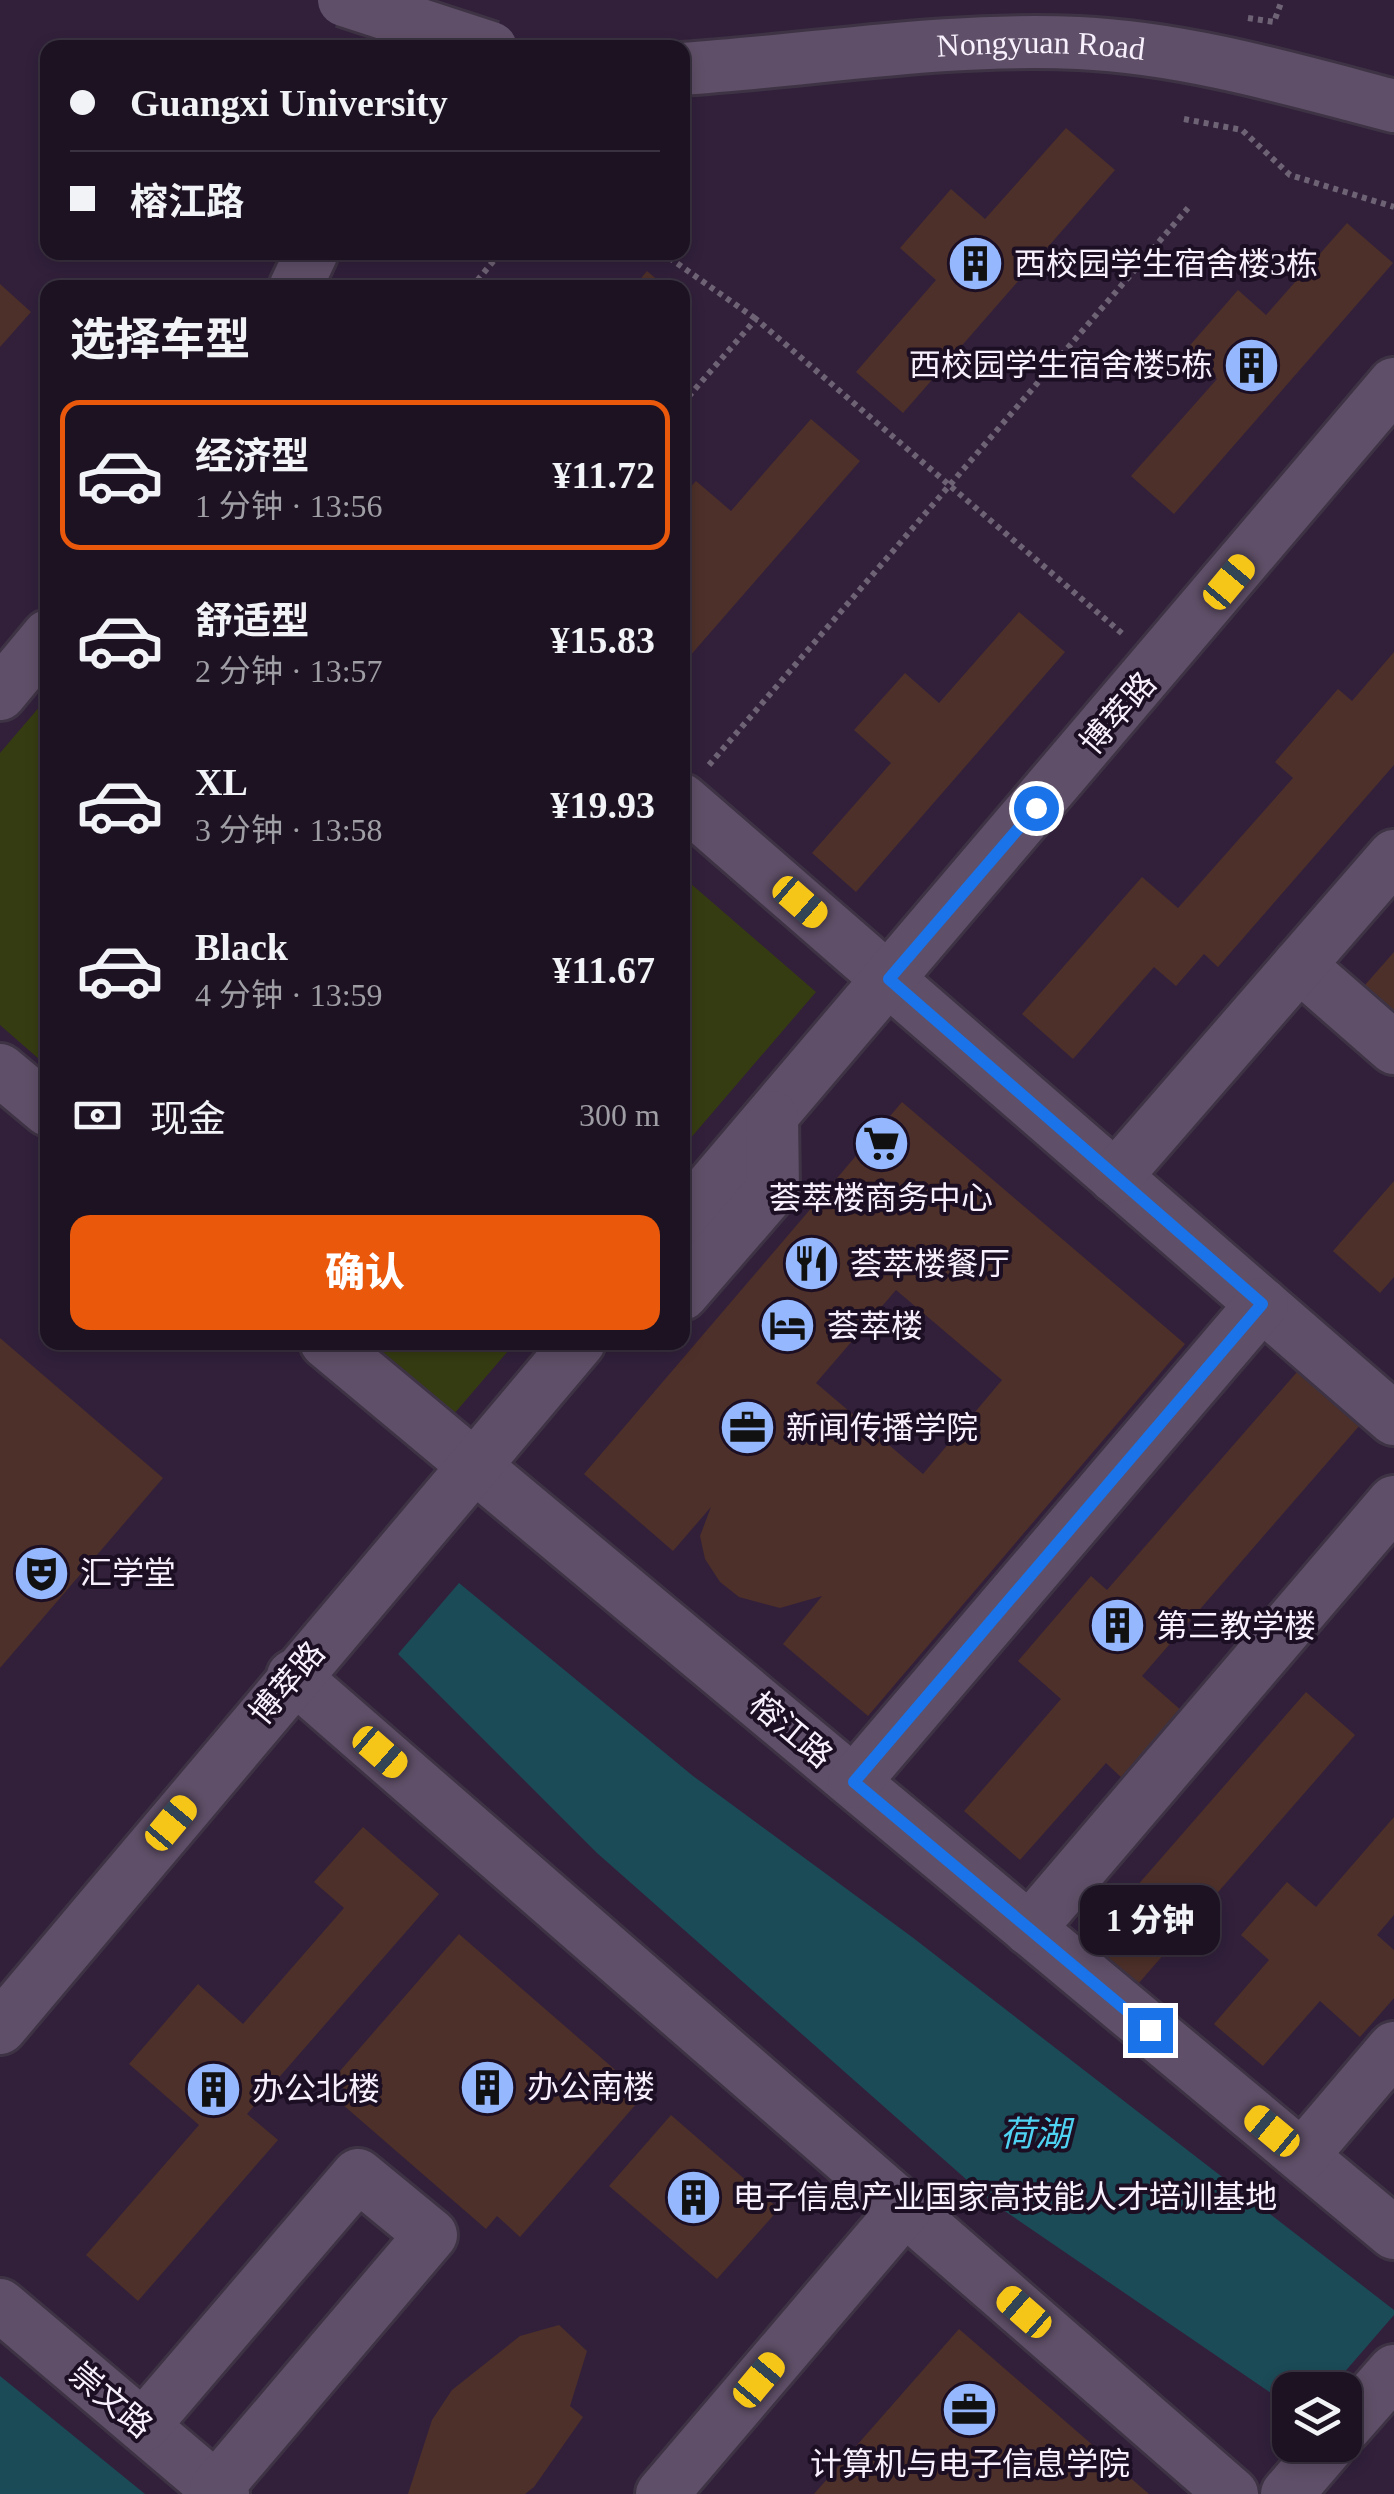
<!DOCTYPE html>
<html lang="zh">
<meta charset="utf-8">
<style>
:root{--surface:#1c1222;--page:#251b2a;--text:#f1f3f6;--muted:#a09ea5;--line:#3a3240;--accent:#ea580c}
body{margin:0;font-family:"Times New Roman","Noto Sans SC",serif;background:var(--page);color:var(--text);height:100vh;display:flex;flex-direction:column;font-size:38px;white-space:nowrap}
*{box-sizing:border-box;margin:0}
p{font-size:32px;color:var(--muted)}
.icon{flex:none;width:55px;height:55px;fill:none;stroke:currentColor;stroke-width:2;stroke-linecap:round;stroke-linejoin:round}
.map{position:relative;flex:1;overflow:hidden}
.panel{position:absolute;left:40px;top:280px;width:650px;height:1070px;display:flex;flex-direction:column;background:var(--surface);border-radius:20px;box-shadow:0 5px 15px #0003,0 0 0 2px var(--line)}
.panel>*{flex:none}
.banner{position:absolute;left:40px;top:40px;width:650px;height:220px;border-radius:20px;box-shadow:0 5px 15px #0003,0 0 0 2px var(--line);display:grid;align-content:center;height:220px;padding:0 30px;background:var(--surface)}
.controls{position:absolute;left:1272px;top:2372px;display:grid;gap:20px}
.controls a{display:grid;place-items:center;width:90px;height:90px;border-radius:20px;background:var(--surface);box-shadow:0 5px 15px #0003,0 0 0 2px var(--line);font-size:50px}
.end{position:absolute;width:45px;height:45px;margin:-22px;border:12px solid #1a73e8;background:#fff;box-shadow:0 0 0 5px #fff}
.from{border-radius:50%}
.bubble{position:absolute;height:70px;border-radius:20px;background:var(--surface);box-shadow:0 5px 15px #0003,0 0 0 2px var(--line);font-size:32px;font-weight:800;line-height:70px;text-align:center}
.car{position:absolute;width:30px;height:60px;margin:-30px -15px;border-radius:12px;box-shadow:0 0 8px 2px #0007;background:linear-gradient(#f5c518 24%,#345 0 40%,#f5c518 0 76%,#345 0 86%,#f5c518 0)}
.banner b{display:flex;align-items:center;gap:35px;height:95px;font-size:38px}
.banner b+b{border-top:2px solid var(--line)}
.banner i{width:25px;height:25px;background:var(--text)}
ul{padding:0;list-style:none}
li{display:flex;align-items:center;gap:30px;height:150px;margin:0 20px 15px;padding:0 10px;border:5px solid transparent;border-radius:20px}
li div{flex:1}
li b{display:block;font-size:38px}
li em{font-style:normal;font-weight:800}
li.selected{border-color:var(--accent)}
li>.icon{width:90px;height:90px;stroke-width:1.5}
h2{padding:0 30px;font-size:45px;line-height:120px}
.pay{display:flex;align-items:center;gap:25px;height:110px;padding:0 30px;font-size:38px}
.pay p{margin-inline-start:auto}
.primary-button{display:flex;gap:20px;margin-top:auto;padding:20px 30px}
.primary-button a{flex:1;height:115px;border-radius:20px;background:var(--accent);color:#fff;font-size:40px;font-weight:800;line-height:115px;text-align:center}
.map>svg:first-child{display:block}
.built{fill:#32203b;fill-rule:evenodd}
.green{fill:#363c12}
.water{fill:#1b4b57}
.building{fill:#4d3029;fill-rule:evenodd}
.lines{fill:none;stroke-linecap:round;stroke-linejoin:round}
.minor-casing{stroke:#3e3344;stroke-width:58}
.path{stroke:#6e6375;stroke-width:6;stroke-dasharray:5 5;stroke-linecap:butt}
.minor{stroke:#5f4f68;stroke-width:52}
.minor-bridge-casing{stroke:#3e3344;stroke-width:58;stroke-linecap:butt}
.minor-bridge{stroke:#5f4f68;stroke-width:52}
.route{stroke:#1a73e8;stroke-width:12}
.labels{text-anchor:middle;stroke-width:8;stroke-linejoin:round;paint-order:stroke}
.street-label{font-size:32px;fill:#f8f1fd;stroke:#1c0f24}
.poi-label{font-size:32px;fill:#f8f1fd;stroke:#1c0f24;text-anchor:start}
.water-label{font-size:35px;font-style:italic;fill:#4fd3f3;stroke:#1c0f24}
</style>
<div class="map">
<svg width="1394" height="2494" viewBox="0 0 1394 2494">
<rect width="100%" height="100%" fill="#26182e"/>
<!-- built -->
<path class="built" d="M 0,0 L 1394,0 L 1394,2494 L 0,2494 ZM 48,48 L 682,48 L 682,252 L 48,252 ZM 48,288 L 682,288 L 682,1342 L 48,1342 ZM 1290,2390 L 1345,2390 L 1345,2445 L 1290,2445 Z"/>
<!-- green -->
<path class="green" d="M 47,698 L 47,1066 L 0,1025 L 0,753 Z
M 683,877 L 816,992 L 683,1147 Z
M 368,1343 L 515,1343 L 453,1415 Z"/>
<!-- water -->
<path class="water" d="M 459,1583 L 693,1776 L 912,1937 L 1394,2310 L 1394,2315 L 1329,2390 L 1290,2390 L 1290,2406 L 993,2203 L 597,1853 L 398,1654 Z
M 0,2376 L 145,2494 L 0,2494 Z"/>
<!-- building -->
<path class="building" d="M 1066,128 L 1115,170 L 903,413 L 856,372 L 936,280 L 900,248 L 951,189 L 985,219 Z
M 1347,223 L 1393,263 L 1174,514 L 1131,476 L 1217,379 L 1185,351 L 1238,290 L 1266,315 Z
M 647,271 L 667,288 L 633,288 Z
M 0,284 L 31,312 L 0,347 Z
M 811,419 L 860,461 L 682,665 L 682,496 L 696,481 L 731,511 Z
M 1019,612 L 1065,652 L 856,892 L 812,853 L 891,763 L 854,730 L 905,673 L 939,703 Z
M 1394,652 L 1394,765 L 1218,967 L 1204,954 L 1176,986 L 1154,967 L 1073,1059 L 1022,1014 L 1142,877 L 1178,908 L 1293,778 L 1275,762 L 1338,689 L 1352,701 Z
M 1394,952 L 1394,1011 L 1391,1008 L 1378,1023 L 1340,990 L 1353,975 L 1365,985 Z
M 902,1102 L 1185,1344 L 868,1716 L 783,1644 L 822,1596 L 780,1608 L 739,1597 L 720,1582 L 705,1559 L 700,1536 L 711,1507 L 673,1551 L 584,1474 ZM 896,1290 L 1002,1380 L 923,1474 L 816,1383 Z
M 1394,1181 L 1394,1277 L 1380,1293 L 1333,1251 Z
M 0,1338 L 163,1478 L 0,1668 Z
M 1304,1364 L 1366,1418 L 1142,1676 L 1182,1711 L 1123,1779 L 1106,1763 L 1020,1860 L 964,1811 L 1061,1699 L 1018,1661 L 1091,1576 L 1107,1590 Z
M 1306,1692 L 1355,1735 L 1138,1984 L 1089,1941 Z
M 1394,1817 L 1394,1915 L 1377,1935 L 1394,1950 L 1394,1998 L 1360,2037 L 1320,2001 L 1263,2066 L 1214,2024 L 1269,1960 L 1241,1935 L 1287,1882 L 1316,1907 Z
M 363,1827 L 439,1894 L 247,2114 L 278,2140 L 138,2301 L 86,2255 L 199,2125 L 129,2064 L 198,1984 L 243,2024 L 344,1908 L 314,1882 Z
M 459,1934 L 644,2095 L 520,2237 L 497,2216 L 486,2229 L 342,2104 L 351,2095 L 333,2079 Z
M 671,2115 L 779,2209 L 717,2279 L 609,2186 Z
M 559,2325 L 587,2351 L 570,2406 L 583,2417 L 534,2487 L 525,2494 L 408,2494 L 432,2420 L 452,2390 L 520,2336 Z
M 959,2329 L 1149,2494 L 814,2494 Z"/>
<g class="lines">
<defs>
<g id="minor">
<path id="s1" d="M 682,69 C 815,60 946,37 1079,43 C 1186,48 1291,79 1394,106"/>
<path d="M 295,288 L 312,252"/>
<path d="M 0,694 L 48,636"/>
<path d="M 682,800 L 1394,1419"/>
<path d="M 1299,965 L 1394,1048"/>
<path d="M 0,1070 L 48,1110"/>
<path d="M 1115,1177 L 1394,856"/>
<path d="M 682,1221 L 1394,384"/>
<path d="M 682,1294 L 773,1189 L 772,1117"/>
<path d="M 326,1342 L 1394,2233"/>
<path d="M 293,1676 L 1232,2494"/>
<path d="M 854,1782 L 1262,1304"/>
<path d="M 1029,1929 L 1394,1502"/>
<path d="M 0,2028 L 579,1342"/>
<path d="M 1302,2156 L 1394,2048"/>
<path d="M 0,2305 L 223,2494"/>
<path d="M 143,2426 L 358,2175 L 431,2235 L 216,2488"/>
<path d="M 1345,2427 L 1394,2371"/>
<path d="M 662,2494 L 905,2209"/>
<path d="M 1287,2494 L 1329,2445"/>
</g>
</defs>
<!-- minor casing -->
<use href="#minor" class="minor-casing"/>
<!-- path -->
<path class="path" d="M 1248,18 L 1274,22 L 1282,0
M 1184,119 L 1242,130 L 1290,175 L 1394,207
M 661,252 L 756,319
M 471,288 L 501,252
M 682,404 L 756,319 L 1125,636
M 709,765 L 1188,208"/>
<!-- minor -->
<use href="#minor" class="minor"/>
<defs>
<path id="minor-bridge" d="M 344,0 L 491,48"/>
</defs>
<!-- minor-bridge casing -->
<use href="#minor-bridge" class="minor-bridge-casing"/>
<!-- minor-bridge -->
<use href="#minor-bridge" class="minor-bridge"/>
</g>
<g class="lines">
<!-- route -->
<path class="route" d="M 1036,808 L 889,979 L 1262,1304 L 854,1782 L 1150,2030"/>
</g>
<!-- icons -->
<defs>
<symbol id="building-disc" viewBox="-11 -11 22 22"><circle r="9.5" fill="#94b7fd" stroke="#1c0f24"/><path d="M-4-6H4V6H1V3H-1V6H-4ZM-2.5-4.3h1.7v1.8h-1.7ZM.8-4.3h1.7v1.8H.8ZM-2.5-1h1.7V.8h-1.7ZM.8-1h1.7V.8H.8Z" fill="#111"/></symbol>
<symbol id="supermarket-disc" viewBox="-11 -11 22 22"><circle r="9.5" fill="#94b7fd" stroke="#1c0f24"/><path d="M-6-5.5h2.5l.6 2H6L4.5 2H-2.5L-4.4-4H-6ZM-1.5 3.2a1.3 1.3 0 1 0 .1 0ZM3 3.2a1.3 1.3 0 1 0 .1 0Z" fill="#111"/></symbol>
<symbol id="restaurant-disc" viewBox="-11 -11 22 22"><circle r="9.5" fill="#94b7fd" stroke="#1c0f24"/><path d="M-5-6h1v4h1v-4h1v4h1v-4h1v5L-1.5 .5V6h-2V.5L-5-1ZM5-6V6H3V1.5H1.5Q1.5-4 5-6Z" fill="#111"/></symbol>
<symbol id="hotel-disc" viewBox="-11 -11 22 22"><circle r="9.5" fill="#94b7fd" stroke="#1c0f24"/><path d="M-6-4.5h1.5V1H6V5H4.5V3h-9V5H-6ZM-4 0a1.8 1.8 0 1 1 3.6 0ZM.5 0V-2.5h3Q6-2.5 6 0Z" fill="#111"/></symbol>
<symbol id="office-disc" viewBox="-11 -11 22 22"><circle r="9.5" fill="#94b7fd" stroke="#1c0f24"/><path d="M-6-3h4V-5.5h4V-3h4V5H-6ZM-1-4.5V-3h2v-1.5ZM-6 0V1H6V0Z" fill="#111"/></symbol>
<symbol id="theatre-disc" viewBox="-11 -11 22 22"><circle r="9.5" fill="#94b7fd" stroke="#1c0f24"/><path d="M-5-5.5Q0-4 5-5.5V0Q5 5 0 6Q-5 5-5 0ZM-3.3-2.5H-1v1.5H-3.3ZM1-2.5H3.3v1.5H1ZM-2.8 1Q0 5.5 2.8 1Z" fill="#111"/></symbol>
</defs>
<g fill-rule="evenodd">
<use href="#building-disc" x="944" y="232" width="63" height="63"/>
<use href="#building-disc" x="1220" y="334" width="63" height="63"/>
<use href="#supermarket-disc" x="850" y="1112" width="63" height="63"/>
<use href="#restaurant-disc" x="780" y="1232" width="63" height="63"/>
<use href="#hotel-disc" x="756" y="1294" width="63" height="63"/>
<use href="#office-disc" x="716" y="1396" width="63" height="63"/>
<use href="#theatre-disc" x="10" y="1542" width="63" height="63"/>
<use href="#building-disc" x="1086" y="1594" width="63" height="63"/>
<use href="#building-disc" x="456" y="2056" width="63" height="63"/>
<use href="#building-disc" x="182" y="2058" width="63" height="63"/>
<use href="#building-disc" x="662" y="2166" width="63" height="63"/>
<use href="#office-disc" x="938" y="2378" width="63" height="63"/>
</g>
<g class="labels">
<!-- street labels -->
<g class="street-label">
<text dy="11" stroke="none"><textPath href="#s1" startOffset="360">Nongyuan Road</textPath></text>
<text transform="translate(1118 713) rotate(-49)" y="11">博萃路</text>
<text transform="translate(287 1683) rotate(-50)" y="11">博萃路</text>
<text transform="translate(791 1730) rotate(40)" y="11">榕江路</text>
<text transform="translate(111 2400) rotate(40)" y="11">崇文路</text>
</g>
<!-- poi labels -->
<g class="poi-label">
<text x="1014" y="275">西校园学生宿舍楼3栋</text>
<text x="1213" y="376" text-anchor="end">西校园学生宿舍楼5栋</text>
<text x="881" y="1209" text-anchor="middle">荟萃楼商务中心</text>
<text x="850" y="1275">荟萃楼餐厅</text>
<text x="827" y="1337">荟萃楼</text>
<text x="786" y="1439">新闻传播学院</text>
<text x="80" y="1584">汇学堂</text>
<text x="1156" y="1637">第三教学楼</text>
<text x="527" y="2098">办公南楼</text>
<text x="252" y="2100">办公北楼</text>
<text x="733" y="2208">电子信息产业国家高技能人才培训基地</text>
<text x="970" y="2475" text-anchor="middle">计算机与电子信息学院</text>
</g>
<!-- water labels -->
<g class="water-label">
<text x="1035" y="2146">荷湖</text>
</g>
</g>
</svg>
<div class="controls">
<a><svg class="icon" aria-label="layers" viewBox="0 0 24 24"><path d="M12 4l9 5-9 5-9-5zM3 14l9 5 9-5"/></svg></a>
</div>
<i class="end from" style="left:1036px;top:808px"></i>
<i class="end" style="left:1150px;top:2030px"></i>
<div class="bubble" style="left:1080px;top:1885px;width:140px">1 分钟</div>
<i class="car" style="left:1229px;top:582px;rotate:40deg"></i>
<i class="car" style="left:800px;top:902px;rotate:131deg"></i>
<i class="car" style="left:380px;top:1752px;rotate:131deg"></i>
<i class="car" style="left:171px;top:1823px;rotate:40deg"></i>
<i class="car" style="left:1272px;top:2131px;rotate:310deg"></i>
<i class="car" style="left:1024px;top:2312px;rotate:311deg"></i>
<i class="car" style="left:759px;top:2380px;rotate:40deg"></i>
<div class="banner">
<b><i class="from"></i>Guangxi University</b>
<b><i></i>榕江路</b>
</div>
<section class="panel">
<h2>选择车型</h2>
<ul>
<li class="selected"><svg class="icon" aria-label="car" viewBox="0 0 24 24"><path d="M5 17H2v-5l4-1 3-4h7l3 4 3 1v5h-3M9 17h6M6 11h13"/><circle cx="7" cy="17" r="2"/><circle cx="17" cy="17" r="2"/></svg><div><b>经济型</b><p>1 分钟 · 13:56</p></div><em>¥11.72</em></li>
<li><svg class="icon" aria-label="car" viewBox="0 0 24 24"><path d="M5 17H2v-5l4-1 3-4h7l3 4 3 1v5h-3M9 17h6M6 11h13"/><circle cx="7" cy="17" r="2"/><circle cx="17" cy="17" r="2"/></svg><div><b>舒适型</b><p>2 分钟 · 13:57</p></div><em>¥15.83</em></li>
<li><svg class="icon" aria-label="car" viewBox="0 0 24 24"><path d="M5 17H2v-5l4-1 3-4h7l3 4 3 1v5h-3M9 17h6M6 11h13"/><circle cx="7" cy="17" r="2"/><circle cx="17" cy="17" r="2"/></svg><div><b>XL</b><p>3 分钟 · 13:58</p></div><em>¥19.93</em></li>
<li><svg class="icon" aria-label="car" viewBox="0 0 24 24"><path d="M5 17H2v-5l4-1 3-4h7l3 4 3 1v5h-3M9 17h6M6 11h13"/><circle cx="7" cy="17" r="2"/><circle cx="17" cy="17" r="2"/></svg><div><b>Black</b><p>4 分钟 · 13:59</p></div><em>¥11.67</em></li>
</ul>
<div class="pay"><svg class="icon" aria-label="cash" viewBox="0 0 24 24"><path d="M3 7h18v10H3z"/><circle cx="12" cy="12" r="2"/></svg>现金<p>300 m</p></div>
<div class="primary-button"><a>确认</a></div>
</section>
</div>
